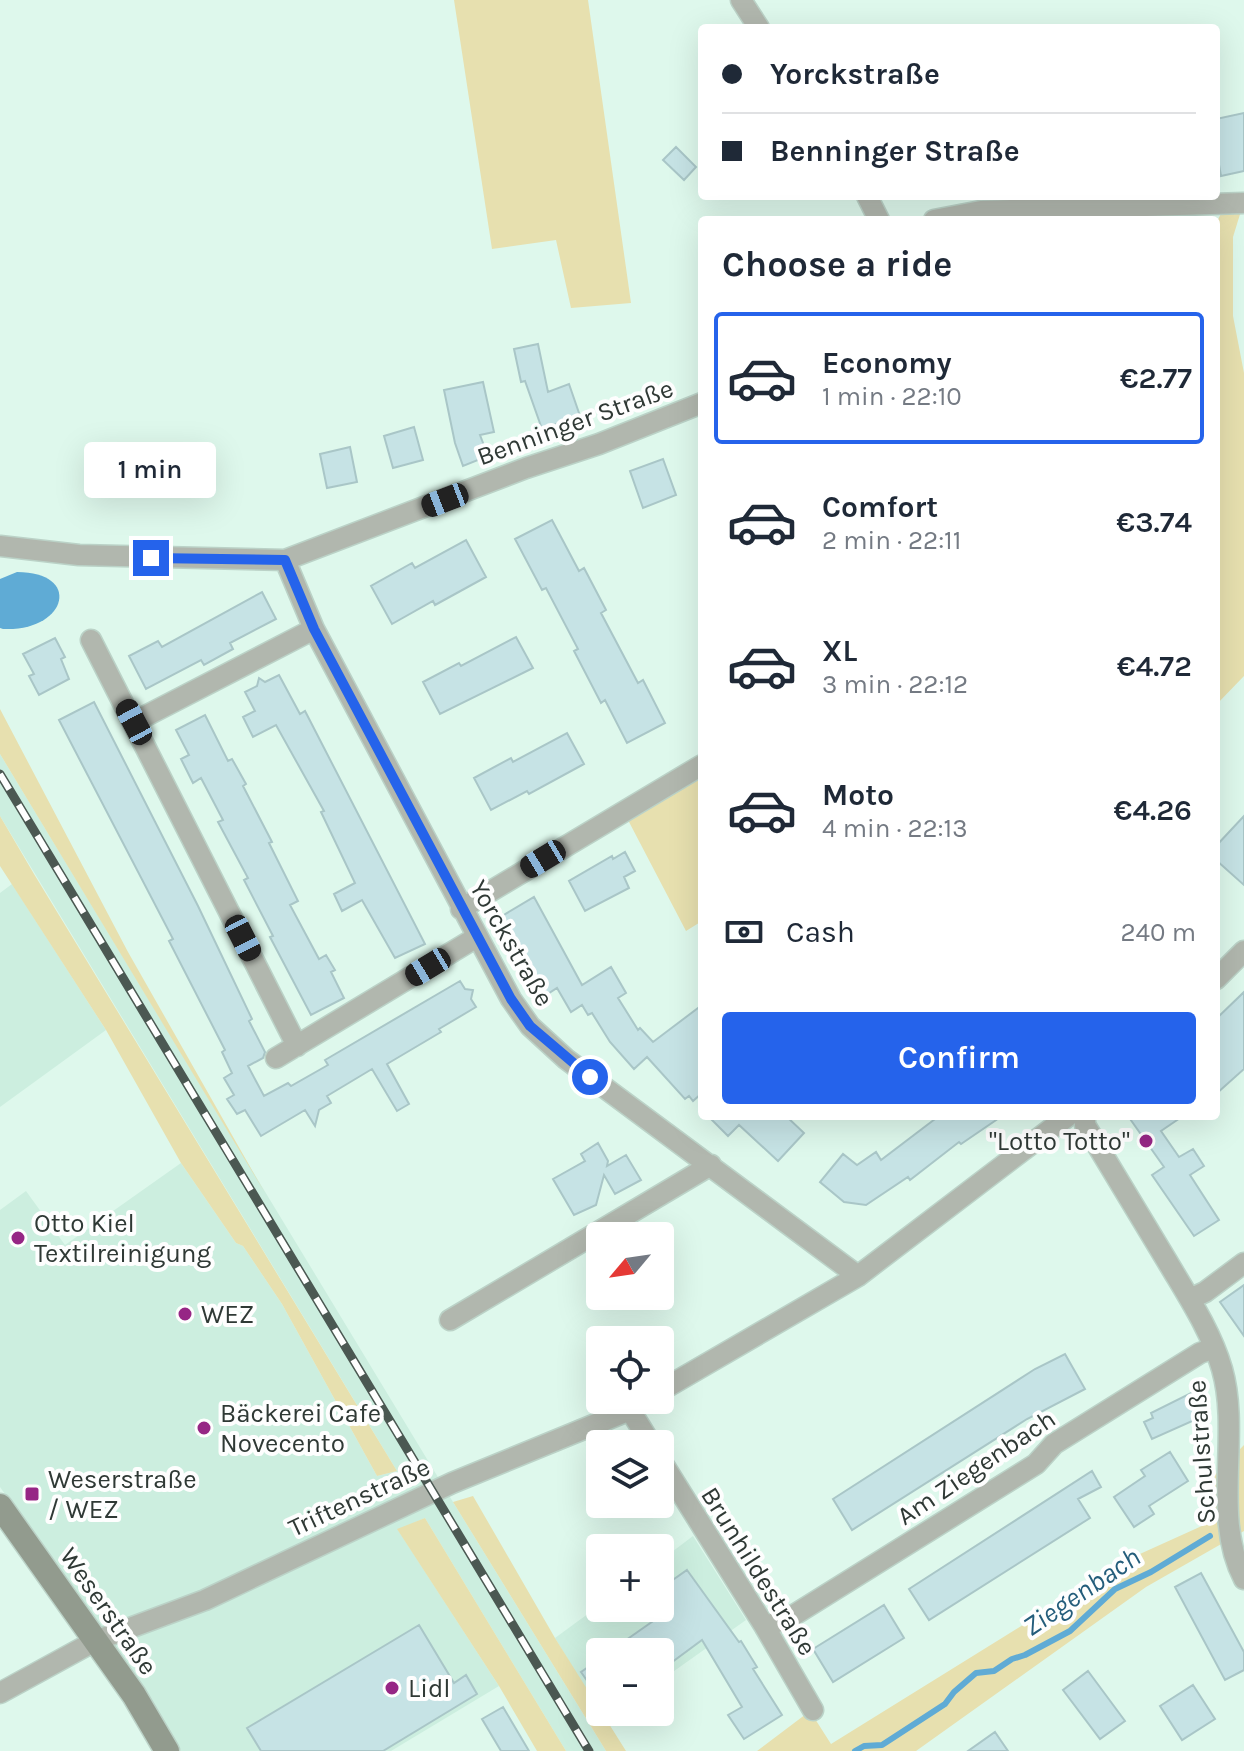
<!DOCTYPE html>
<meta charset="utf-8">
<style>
:root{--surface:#fff;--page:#f6f6f7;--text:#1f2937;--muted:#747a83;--line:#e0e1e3;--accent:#2563eb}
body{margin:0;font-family:Karla,sans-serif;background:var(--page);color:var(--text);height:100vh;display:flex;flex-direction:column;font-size:30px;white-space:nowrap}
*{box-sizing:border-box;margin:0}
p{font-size:26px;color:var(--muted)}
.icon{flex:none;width:44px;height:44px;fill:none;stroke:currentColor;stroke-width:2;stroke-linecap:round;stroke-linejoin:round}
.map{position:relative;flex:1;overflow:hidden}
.side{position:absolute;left:698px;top:216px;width:522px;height:904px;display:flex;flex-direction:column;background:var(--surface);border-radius:8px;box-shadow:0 8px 32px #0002}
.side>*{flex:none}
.banner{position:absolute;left:698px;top:24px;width:522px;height:176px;border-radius:8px;box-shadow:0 8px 32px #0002;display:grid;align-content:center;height:176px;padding:0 24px;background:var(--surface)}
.needle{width:52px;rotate:241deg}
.tools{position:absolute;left:586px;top:1222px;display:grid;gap:16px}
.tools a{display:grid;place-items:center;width:88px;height:88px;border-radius:8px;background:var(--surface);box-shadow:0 8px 32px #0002;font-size:40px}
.end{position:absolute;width:36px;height:36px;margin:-18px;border:10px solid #2563eb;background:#fff;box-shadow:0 0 0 4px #fff}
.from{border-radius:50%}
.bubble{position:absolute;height:56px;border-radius:8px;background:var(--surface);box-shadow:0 8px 32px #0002;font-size:26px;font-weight:600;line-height:56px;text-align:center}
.car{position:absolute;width:24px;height:48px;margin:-24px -12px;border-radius:10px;box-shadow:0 0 6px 2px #0007;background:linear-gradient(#222 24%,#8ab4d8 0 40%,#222 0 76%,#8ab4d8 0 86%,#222 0)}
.banner b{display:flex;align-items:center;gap:28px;height:76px;font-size:30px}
.banner b+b{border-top:2px solid var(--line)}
.banner i{width:20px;height:20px;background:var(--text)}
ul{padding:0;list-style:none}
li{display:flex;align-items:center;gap:24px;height:132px;margin:0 16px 12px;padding:0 8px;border:4px solid transparent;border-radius:8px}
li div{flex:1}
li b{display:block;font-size:30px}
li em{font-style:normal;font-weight:600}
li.on{border-color:var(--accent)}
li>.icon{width:72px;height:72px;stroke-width:1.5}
h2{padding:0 24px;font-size:36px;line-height:96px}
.pay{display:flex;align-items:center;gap:20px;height:88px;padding:0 24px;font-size:30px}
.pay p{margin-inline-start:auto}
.button{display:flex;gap:16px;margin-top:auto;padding:16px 24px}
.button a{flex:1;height:92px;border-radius:8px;background:var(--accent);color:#fff;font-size:32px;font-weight:600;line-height:92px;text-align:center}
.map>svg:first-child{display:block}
.built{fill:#cceedf}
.green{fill:#e7e0af}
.water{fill:#5fabd5}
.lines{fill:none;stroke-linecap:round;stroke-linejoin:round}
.stream{stroke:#5fabd5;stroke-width:6}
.building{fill:#c6e3e5;stroke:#a9c6c7;stroke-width:2}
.street-casing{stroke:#bbd2c7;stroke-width:23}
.secondary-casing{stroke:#bbd2c7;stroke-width:27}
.street{stroke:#b1b7ae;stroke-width:20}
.secondary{stroke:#929b8e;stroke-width:24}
.rail-casing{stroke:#4b5852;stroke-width:9}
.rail{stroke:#fefefe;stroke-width:6;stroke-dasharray:18;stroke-linecap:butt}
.route{stroke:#2563eb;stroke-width:10}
.poi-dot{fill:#962685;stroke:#fefefe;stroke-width:3}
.labels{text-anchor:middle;stroke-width:8;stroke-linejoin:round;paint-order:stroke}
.street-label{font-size:26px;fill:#2f3935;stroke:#fefefe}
.poi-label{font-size:26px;fill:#2f3935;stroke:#fefefe;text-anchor:start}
.water-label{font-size:28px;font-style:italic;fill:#245d7b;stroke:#fefefe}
</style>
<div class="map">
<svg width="1244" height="1751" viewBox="0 0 1244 1751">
<rect width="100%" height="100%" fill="#def8ec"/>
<!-- built -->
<path class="built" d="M 0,754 L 453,1502 L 606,1751 L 566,1751 L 425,1518 L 398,1530 L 499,1686 L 391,1751 L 181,1751 L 105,1635 L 0,1487 L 0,1210 L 26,1191 L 65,1245 L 181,1163 L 236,1243 L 243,1246 L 282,1304 L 377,1476 L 397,1471 L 0,816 Z
M 12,884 L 106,1030 L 0,1107 L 0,893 Z
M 693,1536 L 746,1620 L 660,1681 L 660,1652 L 600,1652 L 600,1712 L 617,1712 L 605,1721 L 555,1638 L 600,1605 L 600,1608 L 660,1608 L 660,1561 Z"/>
<!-- green -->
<path class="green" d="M 454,0 L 588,0 L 631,303 L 571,308 L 556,240 L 492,249 Z
M 1241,211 L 1233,237 L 1233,316 L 1244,373 L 1244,676 L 1216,705 L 1216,223 L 1222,212 Z
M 0,709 L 128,952 L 265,1193 L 0,754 Z
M 702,778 L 702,921 L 686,931 L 628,820 Z
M 0,816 L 34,874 L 397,1471 L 377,1476 L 282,1304 L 243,1246 L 236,1243 L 181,1163 L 106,1030 L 0,866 Z
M 1244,1445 L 1244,1531 L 1146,1587 L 916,1751 L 757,1751 L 810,1711 L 831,1744 L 1131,1558 L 1204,1525 L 1212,1478 Z
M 473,1496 L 555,1638 L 626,1751 L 606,1751 L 453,1502 Z
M 425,1518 L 566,1751 L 537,1751 L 499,1686 L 397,1529 Z"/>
<!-- water -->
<path class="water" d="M 17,572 C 83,572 67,632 3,629 L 0,628 L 0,579 Z"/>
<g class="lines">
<!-- stream -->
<path class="stream" d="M 855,1751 L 864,1746 L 882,1745 L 945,1704 L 954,1692 L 976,1673 L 994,1671 L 1012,1659 L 1025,1655 L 1070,1631 L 1115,1589 L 1151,1572 L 1210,1536"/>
</g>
<!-- building -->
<path class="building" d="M 1244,113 L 1244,171 L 1221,176 L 1216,148 L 1216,119 Z
M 676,147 L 696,167 L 684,180 L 663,160 Z
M 538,344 L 548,392 L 569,384 L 580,416 L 542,429 L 525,381 L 521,382 L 514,349 Z
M 483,382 L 494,432 L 480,435 L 488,456 L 463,466 L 455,443 L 444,390 Z
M 414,427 L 423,460 L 393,468 L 384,436 Z
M 350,447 L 357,482 L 327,488 L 320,454 Z
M 663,459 L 676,495 L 643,508 L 630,471 Z
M 552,520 L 579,571 L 584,568 L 606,610 L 601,613 L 638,683 L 643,680 L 665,723 L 627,743 L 605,700 L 601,703 L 574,651 L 578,649 L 546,588 L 542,590 L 515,539 Z
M 466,540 L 486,577 L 435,605 L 433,601 L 392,624 L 371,586 L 412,563 L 415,568 Z
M 262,592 L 276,619 L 230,643 L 233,649 L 204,665 L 201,660 L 146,689 L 129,656 L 158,641 L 162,647 Z
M 516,637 L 533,668 L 440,714 L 423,682 L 459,663 L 461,666 Z
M 55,638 L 65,657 L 61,659 L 69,679 L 39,695 L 29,676 L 34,674 L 23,654 Z
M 279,675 L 300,714 L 305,711 L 425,944 L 395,958 L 362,900 L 342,911 L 334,894 L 355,883 L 321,812 L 324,811 L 276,725 L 253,737 L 243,717 L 255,711 L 245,692 L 257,686 L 259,678 L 265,682 Z
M 94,702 L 198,906 L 252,1019 L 249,1021 L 265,1052 L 263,1058 L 248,1066 L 264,1096 L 288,1083 L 291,1086 L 328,1065 L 325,1060 L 460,981 L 465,989 L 473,990 L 471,999 L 476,1007 L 439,1029 L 441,1032 L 387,1064 L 409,1104 L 397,1111 L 372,1069 L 327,1096 L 331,1103 L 319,1110 L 315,1126 L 305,1110 L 261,1136 L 245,1110 L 237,1114 L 227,1099 L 234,1095 L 224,1078 L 232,1073 L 222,1052 L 225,1050 L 169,941 L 173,939 L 59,720 Z
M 205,715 L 228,761 L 232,759 L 246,784 L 243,786 L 272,842 L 269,843 L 298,901 L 290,905 L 319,959 L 326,955 L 335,970 L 331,972 L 344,998 L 311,1015 L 270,937 L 273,936 L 244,880 L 248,878 L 218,822 L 223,820 L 201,778 L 193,783 L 181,759 L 189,755 L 176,730 Z
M 567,733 L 584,764 L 529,794 L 527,791 L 491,810 L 474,778 L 511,758 L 513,762 Z
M 1244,816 L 1244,885 L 1216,860 L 1216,846 Z
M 625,852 L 635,871 L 624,877 L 629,888 L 585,911 L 569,881 L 612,856 L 613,859 Z
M 534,897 L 582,985 L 611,967 L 626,993 L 618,998 L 638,1030 L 640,1028 L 653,1042 L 702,1005 L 702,1093 L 693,1101 L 689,1096 L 685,1099 L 647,1057 L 634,1069 L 610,1042 L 592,1013 L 588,1015 L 582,1005 L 571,1012 L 557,988 L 546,995 L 502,916 Z
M 1244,992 L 1244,1069 L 1216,1094 L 1216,1019 Z
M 708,1116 L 786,1116 L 804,1133 L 778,1161 L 739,1125 L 728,1136 Z
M 939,1116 L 1002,1116 L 961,1144 L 959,1142 L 910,1180 L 908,1177 L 866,1205 L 844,1202 L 820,1182 L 843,1154 L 857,1165 L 876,1152 L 881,1160 Z
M 1128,1116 L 1183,1116 L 1161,1131 L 1179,1157 L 1193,1149 L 1204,1166 L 1190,1175 L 1219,1220 L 1194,1236 L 1152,1175 L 1164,1167 Z
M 598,1143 L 608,1161 L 607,1166 L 626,1155 L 641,1180 L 615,1194 L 604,1175 L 596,1205 L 574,1215 L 553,1179 L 585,1161 L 581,1154 Z
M 1244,1285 L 1244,1336 L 1220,1302 Z
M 1065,1354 L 1085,1389 L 1027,1419 L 852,1530 L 833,1499 L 1035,1369 Z
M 1197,1390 L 1208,1414 L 1152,1439 L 1144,1422 L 1153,1418 L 1151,1413 Z
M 1170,1452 L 1188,1481 L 1149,1506 L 1154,1514 L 1134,1527 L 1114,1497 L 1145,1476 L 1141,1470 Z
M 1092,1471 L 1101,1487 L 1078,1499 L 1090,1518 L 929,1620 L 909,1589 Z
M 687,1570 L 739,1642 L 741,1641 L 757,1667 L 753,1669 L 782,1715 L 744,1739 L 728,1715 L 742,1707 L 702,1640 L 660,1671 L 660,1652 L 609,1652 L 656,1619 L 648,1608 L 660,1608 L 660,1589 Z
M 1201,1573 L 1244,1652 L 1244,1670 L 1225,1680 L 1175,1587 Z
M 884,1605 L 904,1638 L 833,1682 L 813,1649 Z
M 419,1625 L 454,1683 L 466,1675 L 477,1694 L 383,1751 L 261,1751 L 247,1728 Z
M 600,1659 L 600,1699 L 581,1672 Z
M 1088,1671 L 1125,1721 L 1100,1739 L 1063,1690 Z
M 1193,1685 L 1215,1719 L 1182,1740 L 1160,1706 Z
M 503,1707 L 529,1751 L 501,1751 L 482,1719 Z
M 995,1732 L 1008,1751 L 968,1751 Z"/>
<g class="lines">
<defs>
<path id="street" d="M 741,0 L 759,28
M 867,196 L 879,220
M 934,220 L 981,211 L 1244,203
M 0,546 L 79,555 L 285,560 L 526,468 L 599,444 L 702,403
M 285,560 L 314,629 L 511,999 L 530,1026 L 566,1059 L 858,1276
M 91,640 L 297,1046
M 134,722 L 314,629
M 461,909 L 702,765
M 1216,979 L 1244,951
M 276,1058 L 477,937
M 1085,1116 L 1085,1125 C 1112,1170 1140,1216 1167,1261 C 1187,1295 1211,1331 1222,1369 C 1241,1435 1211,1517 1244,1579
M 1190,1299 L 1205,1292 L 1244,1263
M 450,1320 L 711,1165
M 660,1391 L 858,1276 L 1068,1116
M 630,1410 L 651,1444
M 660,1459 L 765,1627 L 813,1710
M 765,1627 L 794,1615 L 1036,1464 L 1054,1444 L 1200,1353 L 1214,1348
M 0,1693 L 95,1641 L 205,1600 L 452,1483 L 630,1410 L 646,1400"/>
<path id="secondary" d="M 0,1506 L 134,1695 L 167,1751"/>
</defs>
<!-- street casing -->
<use href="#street" class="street-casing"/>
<!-- secondary casing -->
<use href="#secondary" class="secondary-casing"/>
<!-- street -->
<use href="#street" class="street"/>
<!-- secondary -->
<use href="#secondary" class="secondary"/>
<defs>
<path id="rail" d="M 0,774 L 589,1751"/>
</defs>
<!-- rail casing -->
<use href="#rail" class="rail-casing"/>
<!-- rail -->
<use href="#rail" class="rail"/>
</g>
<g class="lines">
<!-- route -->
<path class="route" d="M 151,558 L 285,560 L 314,629 L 511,999 L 530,1026 L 590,1077"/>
</g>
<!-- markers -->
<g class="poi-dot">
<circle cx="1146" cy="1141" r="8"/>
<circle cx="18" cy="1238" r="8"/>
<circle cx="185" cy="1314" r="8"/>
<circle cx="204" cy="1428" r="8"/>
<rect x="24" y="1486" width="16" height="16" rx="4"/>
<circle cx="392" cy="1688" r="8"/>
</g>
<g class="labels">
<!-- street labels -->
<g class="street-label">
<text transform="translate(575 422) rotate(-20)" y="9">Benninger Straße</text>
<text transform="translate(512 943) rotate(60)" y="9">Yorckstraße</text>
<text transform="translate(1201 1452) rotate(-94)" y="9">Schulstraße</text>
<text transform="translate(976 1467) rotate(-34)" y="9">Am Ziegenbach</text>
<text transform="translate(359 1497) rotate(-25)" y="9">Triftenstraße</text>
<text transform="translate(759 1571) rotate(58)" y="9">Brunhildestraße</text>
<text transform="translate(109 1611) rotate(55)" y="9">Weserstraße</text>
</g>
<!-- poi labels -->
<g class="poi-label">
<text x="1130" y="1150" text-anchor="end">"Lotto Totto"</text>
<text x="34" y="1232">Otto Kiel<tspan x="34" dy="30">Textilreinigung</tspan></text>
<text x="201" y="1323">WEZ</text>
<text x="220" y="1422">Bäckerei Cafe<tspan x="220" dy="30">Novecento</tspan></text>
<text x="48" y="1488">Weserstraße<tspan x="48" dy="30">/ WEZ</tspan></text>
<text x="408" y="1697">Lidl</text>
</g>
<!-- water labels -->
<g class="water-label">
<text transform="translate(1081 1591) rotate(-34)" y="10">Ziegenbach</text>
</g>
</g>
</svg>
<div class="tools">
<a><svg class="needle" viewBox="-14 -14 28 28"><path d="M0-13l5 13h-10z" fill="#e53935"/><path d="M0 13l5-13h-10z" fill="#747a83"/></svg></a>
<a><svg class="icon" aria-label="locate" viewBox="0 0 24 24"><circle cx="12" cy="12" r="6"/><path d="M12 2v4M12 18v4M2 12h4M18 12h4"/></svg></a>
<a><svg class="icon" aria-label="layers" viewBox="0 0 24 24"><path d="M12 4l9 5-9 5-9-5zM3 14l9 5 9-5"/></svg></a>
<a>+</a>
<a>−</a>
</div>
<i class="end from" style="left:590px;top:1077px"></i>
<i class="end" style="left:151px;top:558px"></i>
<div class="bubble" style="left:84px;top:442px;width:132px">1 min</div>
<i class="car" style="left:445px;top:500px;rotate:249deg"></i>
<i class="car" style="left:134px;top:722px;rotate:332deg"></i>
<i class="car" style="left:543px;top:859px;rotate:239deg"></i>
<i class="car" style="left:243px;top:938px;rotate:153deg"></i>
<i class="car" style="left:428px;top:967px;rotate:239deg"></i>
<div class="banner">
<b><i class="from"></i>Yorckstraße</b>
<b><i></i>Benninger Straße</b>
</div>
<section class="side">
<h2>Choose a ride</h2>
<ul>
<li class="on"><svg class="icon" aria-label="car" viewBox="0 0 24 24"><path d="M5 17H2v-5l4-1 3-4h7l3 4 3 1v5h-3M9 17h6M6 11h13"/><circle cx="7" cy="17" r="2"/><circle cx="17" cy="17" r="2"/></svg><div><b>Economy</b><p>1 min · 22:10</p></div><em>€2.77</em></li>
<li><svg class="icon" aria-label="car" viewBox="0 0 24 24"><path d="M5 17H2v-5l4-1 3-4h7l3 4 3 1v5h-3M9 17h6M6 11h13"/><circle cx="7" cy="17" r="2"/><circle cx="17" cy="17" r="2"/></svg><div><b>Comfort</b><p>2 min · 22:11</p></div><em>€3.74</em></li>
<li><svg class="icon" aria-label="car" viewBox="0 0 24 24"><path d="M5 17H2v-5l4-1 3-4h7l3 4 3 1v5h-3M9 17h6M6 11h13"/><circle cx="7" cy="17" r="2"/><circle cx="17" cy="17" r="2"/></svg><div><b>XL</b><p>3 min · 22:12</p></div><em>€4.72</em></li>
<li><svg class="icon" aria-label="car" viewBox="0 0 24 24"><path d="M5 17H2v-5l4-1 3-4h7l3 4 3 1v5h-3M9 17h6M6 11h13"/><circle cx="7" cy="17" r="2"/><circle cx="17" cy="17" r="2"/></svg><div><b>Moto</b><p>4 min · 22:13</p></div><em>€4.26</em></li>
</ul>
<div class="pay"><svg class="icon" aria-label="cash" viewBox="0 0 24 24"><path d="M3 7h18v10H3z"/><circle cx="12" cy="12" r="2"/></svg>Cash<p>240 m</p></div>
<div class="button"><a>Confirm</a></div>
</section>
</div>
